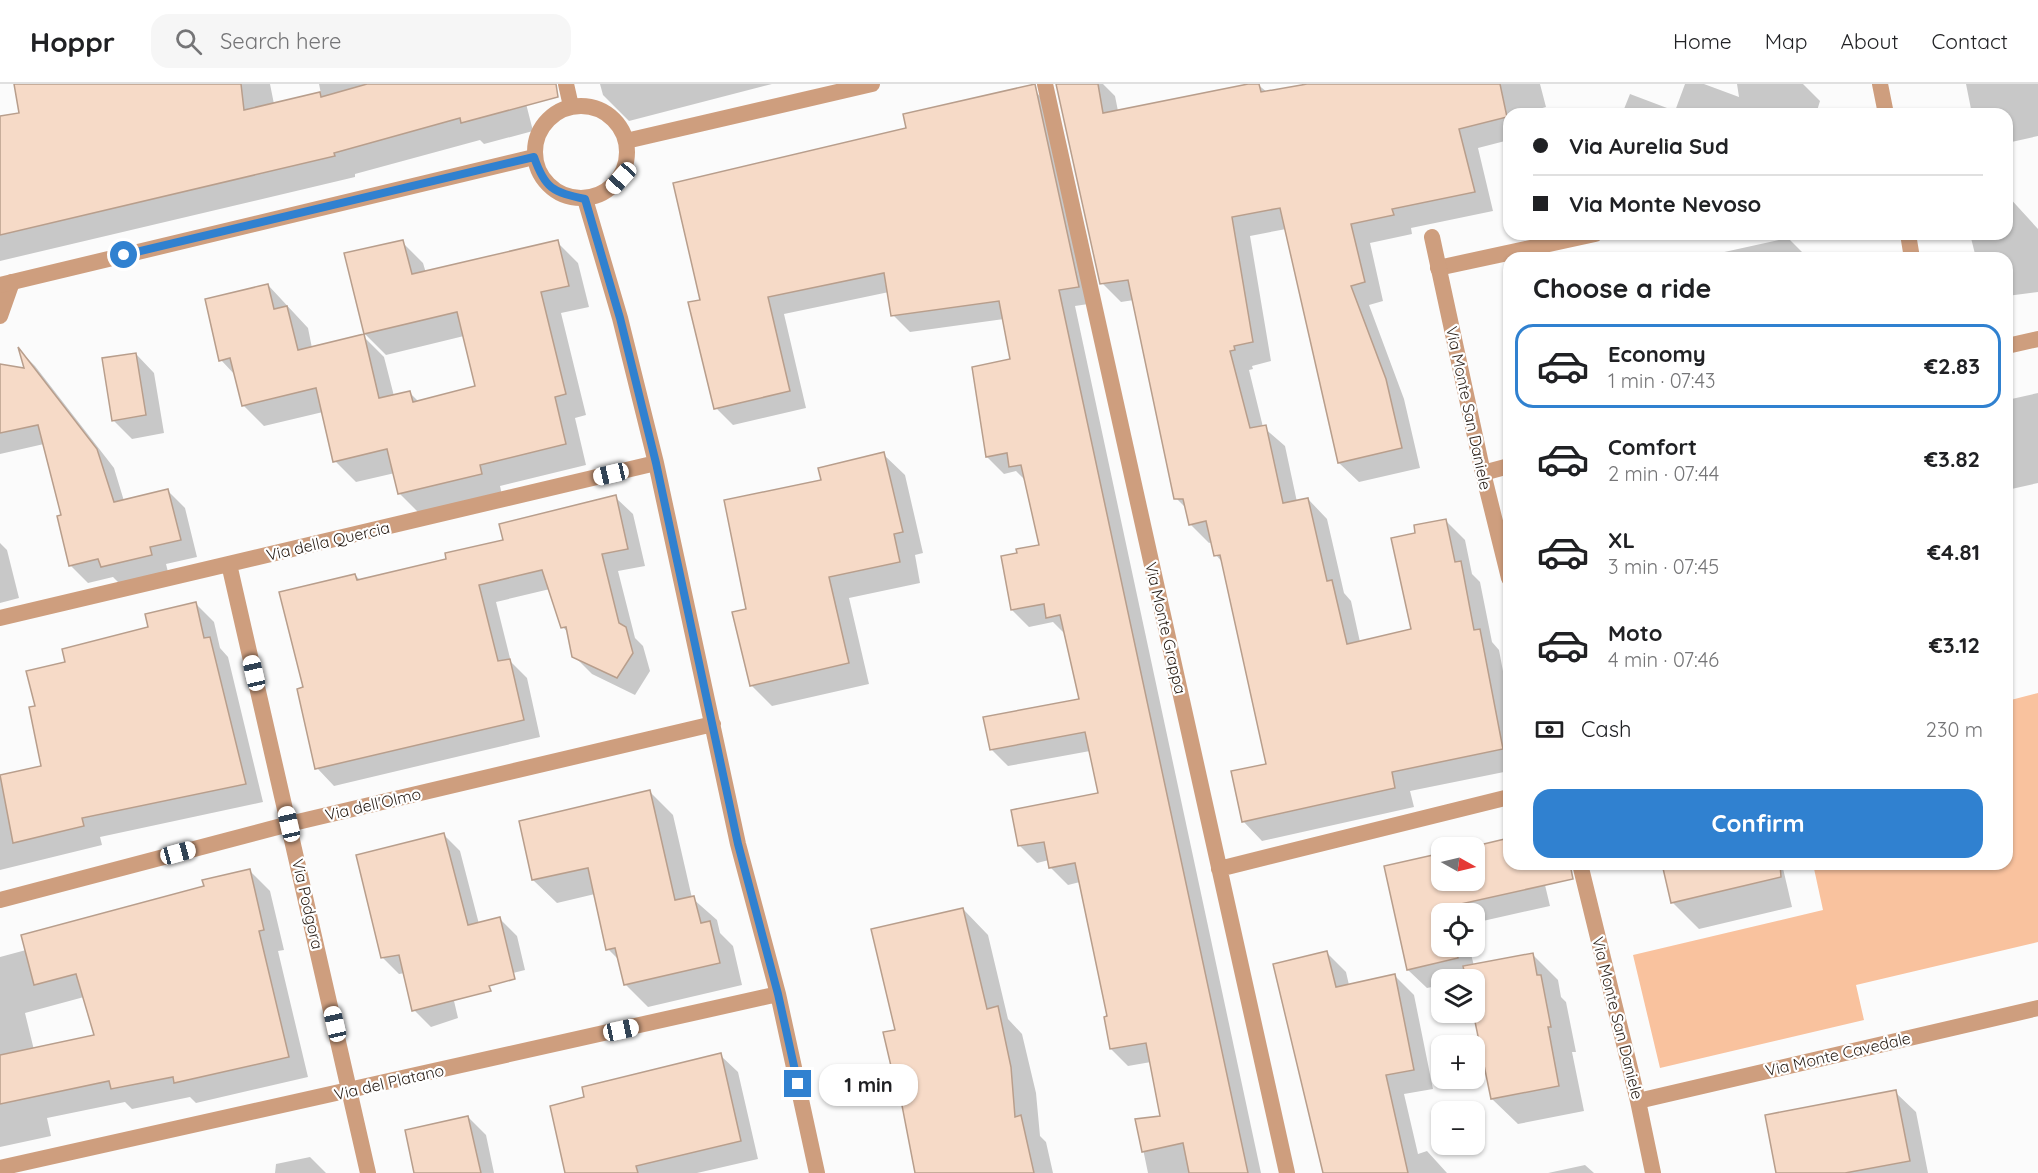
<!DOCTYPE html>
<meta charset="utf-8">
<style>
:root{--surface:#fff;--page:#f6f6f6;--text:#202124;--muted:#757577;--line:#e0e0e0;--accent:#3081d0}
body{margin:0;font-family:Quicksand,sans-serif;background:var(--page);color:var(--text);height:100vh;display:flex;flex-direction:column;font-size:22px;white-space:nowrap}
*{box-sizing:border-box;margin:0}
p{font-size:20px;color:var(--muted)}
.icon{flex:none;width:33px;height:33px;fill:none;stroke:currentColor;stroke-width:2;stroke-linecap:round;stroke-linejoin:round}
.map{position:relative;flex:1;overflow:hidden}
.side{position:absolute;left:1503px;top:168px;width:510px;height:618px;display:flex;flex-direction:column;background:var(--surface);border-radius:18px;box-shadow:0 2px 4px #0004}
.side>*{flex:none}
.hud{position:absolute;left:1503px;top:24px;width:510px;height:132px;border-radius:18px;box-shadow:0 2px 4px #0004;display:grid;align-content:center;height:132px;padding:0 30px;background:var(--surface)}
.needle{width:39px;rotate:98deg}
.buttons{position:absolute;left:1431px;top:753px;display:grid;gap:12px}
.buttons a{display:grid;place-items:center;width:54px;height:54px;border-radius:12px;background:var(--surface);box-shadow:0 2px 4px #0004;font-size:30px}
.end{position:absolute;width:27px;height:27px;margin:-14px;border:8px solid #3081d0;background:#fff;box-shadow:0 0 0 3px #fff}
.from{border-radius:50%}
.bubble{position:absolute;height:42px;border-radius:18px;background:var(--surface);box-shadow:0 2px 4px #0004;font-size:20px;font-weight:700;line-height:42px;text-align:center}
.car{position:absolute;width:18px;height:36px;margin:-18px -9px;border-radius:8px;box-shadow:0 0 4px 2px #0007;background:linear-gradient(#fff 24%,#345 0 40%,#fff 0 76%,#345 0 86%,#fff 0)}
.hud b{display:flex;align-items:center;gap:21px;height:57px;font-size:22px}
.hud b+b{border-top:2px solid var(--line)}
.hud i{width:15px;height:15px;background:var(--text)}
ul{padding:0;list-style:none}
li{display:flex;align-items:center;gap:18px;height:84px;margin:0 12px 9px;padding:0 18px;border:3px solid transparent;border-radius:18px}
li div{flex:1}
li b{display:block;font-size:22px}
li em{font-style:normal;font-weight:700}
li.current{border-color:var(--accent)}
li>.icon{width:54px;height:54px;stroke-width:1.5}
h2{padding:0 30px;font-size:27px;line-height:72px}
.pay{display:flex;align-items:center;gap:15px;height:66px;padding:0 30px;font-size:22px}
.pay p{margin-inline-start:auto}
.action{display:flex;gap:12px;margin-top:auto;padding:12px 30px}
.action a{flex:1;height:69px;border-radius:18px;background:var(--accent);color:#fff;font-size:24px;font-weight:700;line-height:69px;text-align:center}
header{display:flex;align-items:center;gap:36px;box-sizing:border-box;height:84px;padding:0 30px;background:var(--surface);border-bottom:2px solid var(--line)}
header strong{font-size:28px}
nav{display:flex;gap:33px;margin-inline-start:auto;font-size:21px}
.search{width:420px;height:54px;background:var(--page);display:flex;align-items:center;gap:15px;box-sizing:border-box;padding:0 21px;border-radius:18px;color:var(--muted);font-size:22px}
.map>svg:first-child{display:block}
.green{fill:#f9c29e}
.shadow{fill:#0003;fill-rule:evenodd}
.building{fill:#f6dac7;stroke:#b89e8c;stroke-width:1.5}
.lines{fill:none;stroke-linecap:round;stroke-linejoin:round}
.service{stroke:#ce9e7e;stroke-width:16}
.minor{stroke:#ce9e7e;stroke-width:16}
.tertiary{stroke:#ce9e7e;stroke-width:16}
.route{stroke:#3081d0;stroke-width:8}
.labels{text-anchor:middle;stroke-width:4.5;stroke-linejoin:round;paint-order:stroke}
.street-label{font-size:16px;fill:#291f18;stroke:#fff}
</style>
<header>
<strong>Hoppr</strong>
<div class="search"><svg class="icon" aria-label="search" viewBox="0 0 24 24"><circle cx="10" cy="10" r="6"/><path d="M15 15l6 6"/></svg>Search here</div>
<nav><a>Home</a><a>Map</a><a>About</a><a>Contact</a></nav>
</header>
<div class="map">
<svg width="2038" height="1089" viewBox="0 0 2038 1089">
<rect width="100%" height="100%" fill="#fbfbfb"/>
<!-- green -->
<path class="green" d="M 2038,609 L 2038,858 L 1856,901 L 1864,936 L 1660,984 L 1633,871 L 1823,826 L 1813,780 L 2007,780 L 2007,617 Z"/>
<!-- shadow -->
<path class="shadow" d="M 16,0 L 270,0 L 274,20 L 321,10 L 319,0 L 521,0 L 533,47 L 484,60 L 480,56 L 355,90 L 355,93 L 0,177 L 0,34 L 21,30 Z
M 600,0 L 772,0 L 629,37 L 603,11 Z
M 1064,0 L 1103,0 L 1115,12 L 1118,27 L 1257,0 L 1267,8 L 1316,0 L 1540,0 L 1546,23 L 1521,30 L 1509,30 L 1509,56 L 1478,64 L 1493,127 L 1411,144 L 1412,150 L 1370,159 L 1383,217 L 1369,221 L 1404,315 L 1420,384 L 1359,398 L 1339,379 L 1286,145 L 1250,152 L 1271,277 L 1252,282 L 1253,285 L 1249,286 L 1263,343 L 1285,362 L 1297,418 L 1308,415 L 1327,435 L 1344,509 L 1351,517 L 1360,558 L 1412,546 L 1417,450 L 1446,437 L 1465,456 L 1472,490 L 1480,498 L 1492,558 L 1499,566 L 1509,619 L 1509,687 L 1410,707 L 1414,723 L 1262,757 L 1243,737 L 1267,681 L 1223,479 L 1216,471 L 1212,458 L 1209,459 L 1190,440 L 1187,425 L 1176,414 L 1134,216 L 1121,218 L 1102,199 Z
M 1685,0 L 1704,0 L 1739,13 L 1737,0 L 1803,0 L 1820,17 L 1816,30 L 1622,30 L 1630,10 L 1675,27 Z
M 1966,0 L 2038,0 L 2038,52 L 2007,59 L 2007,30 L 1972,30 Z
M 1035,7 L 1052,24 L 1095,219 L 1075,222 L 1261,1089 L 1148,1089 L 1137,1036 L 1162,1033 L 1151,978 L 1128,982 L 1111,965 L 1108,933 L 1080,798 L 1068,801 L 1051,784 L 1049,776 L 1037,779 L 1020,762 L 1099,710 L 1090,667 L 1008,682 L 991,665 L 1081,616 L 1065,550 L 1053,538 L 1029,543 L 1012,526 L 1018,470 L 1041,462 L 1027,398 L 1016,387 L 1004,390 L 987,373 L 1012,276 L 1004,235 L 910,248 L 893,231 L 889,208 L 784,230 L 806,324 L 733,341 L 716,324 L 702,217 L 907,46 Z
M 2007,111 L 2038,145 L 2038,208 L 2007,212 L 2007,174 L 1976,174 L 1970,150 L 2007,150 Z
M 1788,154 L 1808,174 L 1697,174 Z
M 402,158 L 423,179 L 426,189 L 557,158 L 578,179 L 589,223 L 561,229 L 586,331 L 575,334 L 586,381 L 500,402 L 502,411 L 421,431 L 400,410 L 395,389 L 356,398 L 335,377 L 323,328 L 264,342 L 243,321 L 235,291 L 221,276 L 268,201 L 308,244 L 312,264 L 363,252 L 384,273 L 394,312 L 410,309 L 419,318 L 477,303 L 464,252 L 386,271 L 365,250 Z
M 21,268 L 35,282 L 114,384 L 124,417 L 168,407 L 185,424 L 197,473 L 166,480 L 168,488 L 119,499 L 113,493 L 88,499 L 71,482 L 58,433 L 62,432 L 44,360 L 0,370 L 0,286 L 26,286 Z
M 136,270 L 154,289 L 164,349 L 132,355 L 113,336 Z
M 2038,309 L 2038,399 L 2007,406 L 2007,316 Z
M 883,370 L 905,391 L 923,469 L 915,471 L 920,499 L 849,514 L 869,600 L 772,622 L 751,601 L 747,526 L 823,397 Z
M 615,413 L 633,430 L 645,482 L 618,487 L 635,554 L 643,562 L 650,587 L 635,611 L 592,590 L 574,572 L 569,550 L 563,543 L 550,505 L 496,518 L 511,578 L 527,594 L 540,653 L 334,702 L 317,684 L 304,604 L 355,491 L 360,496 L 448,476 L 505,457 Z
M 0,459 L 7,466 L 19,514 L 0,519 Z
M 196,520 L 214,538 L 220,564 L 228,573 L 263,718 L 100,753 L 102,761 L 0,786 L 0,693 L 43,683 L 37,623 L 67,579 L 150,544 Z
M 2007,542 L 2012,565 L 2007,566 Z
M 650,708 L 673,731 L 692,814 L 717,836 L 720,849 L 733,862 L 742,901 L 648,923 L 625,900 L 620,877 L 608,865 L 595,810 L 557,819 L 533,796 Z
M 443,750 L 460,767 L 479,840 L 500,835 L 517,852 L 525,886 L 451,904 L 458,934 L 431,943 L 414,926 L 405,889 L 399,890 L 382,873 Z
M 1509,756 L 1509,780 L 1540,780 L 1550,822 L 1474,839 L 1474,830 L 1442,830 L 1442,862 L 1469,862 L 1474,882 L 1532,870 L 1558,896 L 1561,913 L 1566,918 L 1576,968 L 1572,968 L 1584,1027 L 1518,1040 L 1492,1015 L 1474,896 L 1442,896 L 1442,901 L 1427,904 L 1408,886 L 1386,783 L 1442,796 L 1474,796 Z
M 1664,780 L 1782,780 L 1792,823 L 1699,845 L 1672,818 Z
M 250,787 L 270,807 L 284,866 L 278,867 L 308,993 L 196,1019 L 190,1013 L 132,1025 L 125,1018 L 47,1034 L 51,1052 L 0,1063 L 0,873 L 26,866 ZM 84,913 L 96,952 L 34,966 L 25,929 Z
M 963,825 L 988,851 L 1008,935 L 1022,950 L 1036,1009 L 1040,1052 L 1046,1058 L 1053,1089 L 916,1089 L 902,1014 L 899,1011 L 897,947 Z
M 1326,868 L 1346,888 L 1349,901 L 1394,891 L 1414,911 L 1433,1005 L 1404,1010 L 1418,1070 L 1427,1067 L 1447,1089 L 1324,1089 Z
M 720,971 L 738,988 L 758,1075 L 697,1089 L 567,1089 L 586,1014 Z
M 1895,1008 L 1916,1028 L 1928,1089 L 1778,1089 Z
M 468,1033 L 486,1051 L 494,1089 L 416,1089 Z
M 310,1073 L 326,1089 L 275,1089 L 276,1080 Z
M 1585,1081 L 1594,1089 L 1548,1089 Z"/>
<!-- building -->
<path class="building" d="M 14,0 L 241,0 L 244,26 L 320,8 L 321,13 L 367,0 L 556,0 L 558,13 L 461,39 L 460,34 L 334,69 L 335,72 L 0,151 L 0,32 L 19,29 Z
M 1035,0 L 1079,203 L 1059,206 L 1248,1089 L 1189,1089 L 1183,1059 L 1142,1068 L 1135,1035 L 1160,1032 L 1146,959 L 1110,965 L 1104,933 L 1107,932 L 1075,779 L 1049,784 L 1044,758 L 1018,762 L 1011,726 L 1098,709 L 1085,648 L 990,666 L 983,633 L 1079,615 L 1060,531 L 1046,534 L 1044,520 L 1011,526 L 1001,472 L 1017,469 L 1016,465 L 1039,461 L 1021,381 L 1009,383 L 1007,369 L 986,373 L 972,283 L 1010,275 L 999,217 L 891,232 L 884,189 L 768,213 L 790,307 L 714,325 L 688,218 L 700,216 L 673,99 L 906,44 L 903,30 Z
M 1056,0 L 1098,0 L 1103,29 L 1248,0 L 1259,0 L 1261,8 L 1307,0 L 1500,0 L 1507,33 L 1459,45 L 1475,108 L 1392,125 L 1394,131 L 1351,140 L 1365,198 L 1351,202 L 1386,295 L 1402,364 L 1338,379 L 1280,124 L 1232,133 L 1253,258 L 1234,262 L 1235,266 L 1230,267 L 1250,344 L 1266,341 L 1283,419 L 1308,414 L 1327,497 L 1332,496 L 1347,560 L 1411,545 L 1391,454 L 1415,449 L 1414,441 L 1446,435 L 1455,478 L 1461,477 L 1474,546 L 1480,545 L 1503,665 L 1392,688 L 1395,704 L 1242,738 L 1231,687 L 1266,680 L 1220,471 L 1214,472 L 1206,437 L 1189,441 L 1183,415 L 1174,415 L 1128,196 L 1100,200 Z
M 403,156 L 412,190 L 558,156 L 569,202 L 541,208 L 566,310 L 555,313 L 566,360 L 480,381 L 482,390 L 398,410 L 387,365 L 333,378 L 316,304 L 242,322 L 230,274 L 219,277 L 205,215 L 268,200 L 274,225 L 287,222 L 298,266 L 364,250 L 379,314 L 410,307 L 413,318 L 475,302 L 457,228 L 364,250 L 344,169 Z
M 18,263 L 97,365 L 114,418 L 168,405 L 181,456 L 150,463 L 152,471 L 101,483 L 98,475 L 69,482 L 57,432 L 61,431 L 38,341 L 0,349 L 0,280 L 24,284 Z
M 136,269 L 146,331 L 112,337 L 102,274 Z
M 884,368 L 903,448 L 894,450 L 900,478 L 829,493 L 849,579 L 750,602 L 732,528 L 746,525 L 724,416 L 821,396 L 818,384 Z
M 616,411 L 628,465 L 602,470 L 619,539 L 626,543 L 633,569 L 617,594 L 572,573 L 566,543 L 561,544 L 542,486 L 479,501 L 498,577 L 510,575 L 524,636 L 315,685 L 297,605 L 303,603 L 279,508 L 355,490 L 357,496 L 446,475 L 445,469 L 503,456 L 499,440 Z
M 196,518 L 204,554 L 210,553 L 246,700 L 82,734 L 84,742 L 13,759 L 0,691 L 41,682 L 29,623 L 35,622 L 26,587 L 65,578 L 62,565 L 148,543 L 145,530 Z
M 650,706 L 675,816 L 694,812 L 701,839 L 710,837 L 720,879 L 624,901 L 615,864 L 606,866 L 588,784 L 532,796 L 519,737 Z
M 444,749 L 468,841 L 500,833 L 515,895 L 489,902 L 491,907 L 412,927 L 399,871 L 381,874 L 356,771 Z
M 1509,754 L 1509,780 L 1570,780 L 1573,795 L 1447,823 L 1449,830 L 1442,830 L 1442,862 L 1456,862 L 1458,874 L 1407,886 L 1384,782 L 1442,769 L 1442,796 L 1474,796 L 1474,764 L 1467,764 Z
M 1662,780 L 1780,780 L 1781,793 L 1671,819 Z
M 250,785 L 264,846 L 259,847 L 289,973 L 174,999 L 173,993 L 111,1005 L 109,997 L 0,1020 L 0,971 L 94,951 L 76,890 L 34,901 L 21,851 L 204,802 L 202,796 Z
M 963,824 L 987,925 L 998,922 L 1011,983 L 1015,1033 L 1021,1031 L 1034,1089 L 915,1089 L 900,1011 L 898,1012 L 883,948 L 895,946 L 871,845 Z
M 1327,867 L 1336,903 L 1395,890 L 1414,986 L 1386,991 L 1408,1089 L 1323,1089 L 1273,880 Z
M 1533,869 L 1537,891 L 1541,891 L 1551,943 L 1548,943 L 1559,1002 L 1491,1015 L 1473,928 L 1474,896 L 1466,896 L 1463,882 Z
M 721,969 L 741,1057 L 636,1082 L 638,1089 L 565,1089 L 550,1022 L 584,1013 L 582,1003 Z
M 1896,1006 L 1910,1077 L 1845,1089 L 1776,1089 L 1765,1031 Z
M 468,1032 L 481,1089 L 414,1089 L 405,1046 Z"/>
<g class="lines">
<!-- service -->
<path class="service" d="M 1438,184 L 1595,150
M 0,232 L 12,198"/>
<!-- minor -->
<path class="minor" d="M 566,0 L 571,22
M 1045,0 L 1287,1089
M 1880,0 L 1886,30
M 585,115 L 620,234 L 656,379 L 738,760 L 778,910 L 817,1089
M 1908,150 L 1912,174
M 1432,153 L 1483,389 L 1509,494
M 2007,262 L 2038,255
M 1483,389 L 1509,382
M 229,480 L 368,1089
M 0,534 L 656,379
M 1580,780 L 1638,1017 L 1653,1089
M 1219,785 L 1509,713
M 0,816 L 289,740 L 713,640
M 1638,1017 L 2038,924
M 0,1084 L 778,910"/>
<!-- tertiary -->
<path class="tertiary" d="M535 68a46 46 0 1 1 92 0a46 46 0 1 1-92 0Z
M 626,57 L 872,0
M 0,201 L 534,73"/>
</g>
<g class="lines">
<!-- route -->
<path class="route" d="M 124,171 L 534,73 C 545,105 553,108 585,115 L 620,234 L 656,379 L 738,760 L 778,910 L 798,1000"/>
</g>
<g class="labels">
<!-- street labels -->
<g class="street-label">
<text transform="translate(1469 324) rotate(78)" y="6">Via Monte San Daniele</text>
<text transform="translate(328 457) rotate(-13)" y="6">Via della Quercia</text>
<text transform="translate(1166 544) rotate(77)" y="6">Via Monte Grappa</text>
<text transform="translate(373 720) rotate(-13)" y="6">Via dell'Olmo</text>
<text transform="translate(308 820) rotate(77)" y="6">Via Podgora</text>
<text transform="translate(1618 934) rotate(76)" y="6">Via Monte San Daniele</text>
<text transform="translate(1838 970) rotate(-13)" y="6">Via Monte Cavedale</text>
<text transform="translate(389 998) rotate(-13)" y="6">Via del Platano</text>
</g>
</g>
</svg>
<div class="buttons">
<a><svg class="needle" viewBox="-14 -14 28 28"><path d="M0-13l5 13h-10z" fill="#e53935"/><path d="M0 13l5-13h-10z" fill="#757577"/></svg></a>
<a><svg class="icon" aria-label="locate" viewBox="0 0 24 24"><circle cx="12" cy="12" r="6"/><path d="M12 2v4M12 18v4M2 12h4M18 12h4"/></svg></a>
<a><svg class="icon" aria-label="layers" viewBox="0 0 24 24"><path d="M12 4l9 5-9 5-9-5zM3 14l9 5 9-5"/></svg></a>
<a>+</a>
<a>−</a>
</div>
<i class="end from" style="left:124px;top:171px"></i>
<i class="end" style="left:798px;top:1000px"></i>
<div class="bubble" style="left:819px;top:980px;width:99px">1 min</div>
<i class="car" style="left:621px;top:94px;rotate:222deg"></i>
<i class="car" style="left:611px;top:390px;rotate:257deg"></i>
<i class="car" style="left:254px;top:589px;rotate:347deg"></i>
<i class="car" style="left:289px;top:740px;rotate:347deg"></i>
<i class="car" style="left:178px;top:769px;rotate:75deg"></i>
<i class="car" style="left:335px;top:940px;rotate:347deg"></i>
<i class="car" style="left:621px;top:946px;rotate:78deg"></i>
<div class="hud">
<b><i class="from"></i>Via Aurelia Sud</b>
<b><i></i>Via Monte Nevoso</b>
</div>
<section class="side">
<h2>Choose a ride</h2>
<ul>
<li class="current"><svg class="icon" aria-label="car" viewBox="0 0 24 24"><path d="M5 17H2v-5l4-1 3-4h7l3 4 3 1v5h-3M9 17h6M6 11h13"/><circle cx="7" cy="17" r="2"/><circle cx="17" cy="17" r="2"/></svg><div><b>Economy</b><p>1 min · 07:43</p></div><em>€2.83</em></li>
<li><svg class="icon" aria-label="car" viewBox="0 0 24 24"><path d="M5 17H2v-5l4-1 3-4h7l3 4 3 1v5h-3M9 17h6M6 11h13"/><circle cx="7" cy="17" r="2"/><circle cx="17" cy="17" r="2"/></svg><div><b>Comfort</b><p>2 min · 07:44</p></div><em>€3.82</em></li>
<li><svg class="icon" aria-label="car" viewBox="0 0 24 24"><path d="M5 17H2v-5l4-1 3-4h7l3 4 3 1v5h-3M9 17h6M6 11h13"/><circle cx="7" cy="17" r="2"/><circle cx="17" cy="17" r="2"/></svg><div><b>XL</b><p>3 min · 07:45</p></div><em>€4.81</em></li>
<li><svg class="icon" aria-label="car" viewBox="0 0 24 24"><path d="M5 17H2v-5l4-1 3-4h7l3 4 3 1v5h-3M9 17h6M6 11h13"/><circle cx="7" cy="17" r="2"/><circle cx="17" cy="17" r="2"/></svg><div><b>Moto</b><p>4 min · 07:46</p></div><em>€3.12</em></li>
</ul>
<div class="pay"><svg class="icon" aria-label="cash" viewBox="0 0 24 24"><path d="M3 7h18v10H3z"/><circle cx="12" cy="12" r="2"/></svg>Cash<p>230 m</p></div>
<div class="action"><a>Confirm</a></div>
</section>
</div>
